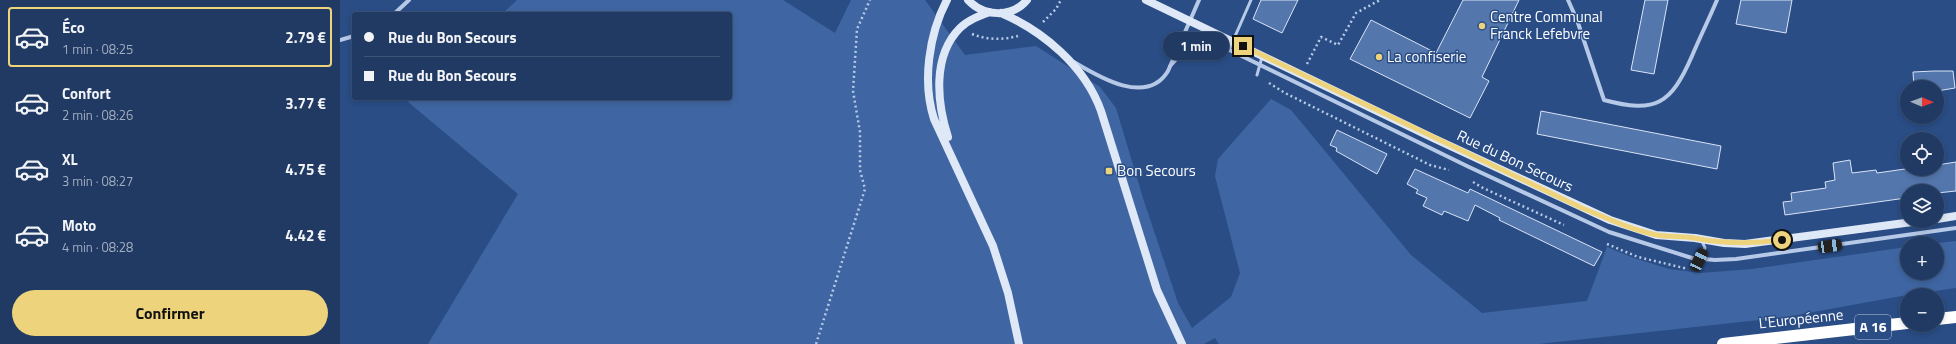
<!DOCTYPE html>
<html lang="fr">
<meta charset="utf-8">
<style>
:root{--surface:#203a64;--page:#28416a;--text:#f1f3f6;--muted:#a2adbf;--line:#3d5478;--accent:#eed37d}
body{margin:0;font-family:"Titillium Web",sans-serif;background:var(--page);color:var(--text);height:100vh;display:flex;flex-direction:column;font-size:15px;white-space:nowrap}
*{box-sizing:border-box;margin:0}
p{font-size:13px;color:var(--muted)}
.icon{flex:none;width:22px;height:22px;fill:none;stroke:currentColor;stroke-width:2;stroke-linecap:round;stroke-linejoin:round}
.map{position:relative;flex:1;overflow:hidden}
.drawer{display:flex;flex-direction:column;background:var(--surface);width:340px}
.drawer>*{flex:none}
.banner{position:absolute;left:12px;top:12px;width:380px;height:88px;border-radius:4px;box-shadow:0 2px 6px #0003,0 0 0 1px var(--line);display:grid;align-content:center;height:88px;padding:0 12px;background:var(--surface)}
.needle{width:26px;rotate:91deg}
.tools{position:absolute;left:1560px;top:80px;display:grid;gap:8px}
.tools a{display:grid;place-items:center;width:44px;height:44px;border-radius:50%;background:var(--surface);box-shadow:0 2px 6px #0003,0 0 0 1px var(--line);font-size:20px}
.end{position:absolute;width:18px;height:18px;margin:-9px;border:5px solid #eed37d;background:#111;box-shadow:0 0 0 2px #111}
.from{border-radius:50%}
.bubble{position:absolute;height:28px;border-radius:14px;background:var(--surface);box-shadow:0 2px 6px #0003,0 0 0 1px var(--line);font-size:13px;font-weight:700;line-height:28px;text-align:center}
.car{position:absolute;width:12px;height:24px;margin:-12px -6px;border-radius:5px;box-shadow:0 0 3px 1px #0007;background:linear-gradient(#222 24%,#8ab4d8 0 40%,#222 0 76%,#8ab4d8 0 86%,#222 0)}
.banner b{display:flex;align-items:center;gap:14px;height:38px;font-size:15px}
.banner b+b{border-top:1px solid var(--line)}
.banner i{width:10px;height:10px;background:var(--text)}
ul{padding:7px 0 0;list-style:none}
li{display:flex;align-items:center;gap:12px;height:60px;margin:0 8px 6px;padding:0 4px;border:2px solid transparent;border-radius:4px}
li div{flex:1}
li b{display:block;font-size:15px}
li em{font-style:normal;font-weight:700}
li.on{border-color:var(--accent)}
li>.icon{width:36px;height:36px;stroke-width:1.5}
.action{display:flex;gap:8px;margin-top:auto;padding:8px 12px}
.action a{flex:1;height:46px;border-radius:24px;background:var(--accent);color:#111;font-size:16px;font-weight:700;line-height:46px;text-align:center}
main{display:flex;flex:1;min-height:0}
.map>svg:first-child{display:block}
.green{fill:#3f66a2}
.building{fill:#5376ad;stroke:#d9e4f6}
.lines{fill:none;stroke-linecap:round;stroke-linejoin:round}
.path{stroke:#b6c9e7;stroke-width:2.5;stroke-dasharray:2 3;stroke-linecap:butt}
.lane{stroke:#b6c9e7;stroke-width:3}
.street{stroke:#b6c9e7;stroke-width:4}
.secondary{stroke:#dfe8f7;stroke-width:8}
.highway{stroke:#fff;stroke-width:12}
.route{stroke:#eed37d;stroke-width:5}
.poi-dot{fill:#eed37d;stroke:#2a4d86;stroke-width:1.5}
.labels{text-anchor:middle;stroke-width:3;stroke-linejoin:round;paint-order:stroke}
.shield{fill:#2a4d86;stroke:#bfcadb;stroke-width:1}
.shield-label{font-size:14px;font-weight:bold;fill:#fff}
.poi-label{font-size:15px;fill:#fff;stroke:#2a4d86;text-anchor:start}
.street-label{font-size:15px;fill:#fff;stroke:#2a4d86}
</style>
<main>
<section class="drawer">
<ul>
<li class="on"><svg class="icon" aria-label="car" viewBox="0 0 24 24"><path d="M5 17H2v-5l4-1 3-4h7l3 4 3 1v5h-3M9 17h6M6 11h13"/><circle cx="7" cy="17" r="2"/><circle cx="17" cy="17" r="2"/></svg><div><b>Éco</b><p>1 min · 08:25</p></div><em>2.79 €</em></li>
<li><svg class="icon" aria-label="car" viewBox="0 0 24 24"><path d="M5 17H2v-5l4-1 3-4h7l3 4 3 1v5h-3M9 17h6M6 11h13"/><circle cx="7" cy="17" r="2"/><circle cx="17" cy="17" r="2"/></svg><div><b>Confort</b><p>2 min · 08:26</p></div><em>3.77 €</em></li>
<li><svg class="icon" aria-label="car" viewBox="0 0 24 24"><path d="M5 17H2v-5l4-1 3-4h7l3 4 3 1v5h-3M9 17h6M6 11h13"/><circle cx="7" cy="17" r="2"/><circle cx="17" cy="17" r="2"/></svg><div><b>XL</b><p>3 min · 08:27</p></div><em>4.75 €</em></li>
<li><svg class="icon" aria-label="car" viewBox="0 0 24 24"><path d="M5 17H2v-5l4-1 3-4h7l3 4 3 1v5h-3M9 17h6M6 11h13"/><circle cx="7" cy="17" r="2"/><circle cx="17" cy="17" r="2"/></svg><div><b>Moto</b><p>4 min · 08:28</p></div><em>4.42 €</em></li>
</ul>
<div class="action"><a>Confirmer</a></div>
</section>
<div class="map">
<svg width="1616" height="344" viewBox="0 0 1616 344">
<rect width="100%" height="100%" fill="#2a4d86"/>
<!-- green -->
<path class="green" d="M 177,0 L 443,0 L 495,33 L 511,0 L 585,0 L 625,55 L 696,46 L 760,87 L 776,108 L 803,198 L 838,303 L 852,328 L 891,297 L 900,273 L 875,176 L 878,159 L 931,99 L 951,110 L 1071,255 L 1142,313 L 1247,301 L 1267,247 L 1294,258 L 1329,269 L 1361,273 L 1412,269 L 1567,247 L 1567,273 L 1597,273 L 1597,243 L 1616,241 L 1616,288 L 1567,295 L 1446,317 L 1199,344 L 879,344 L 875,338 L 864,344 L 88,344 L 178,194 L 68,102 L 72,98 L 390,98 L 390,14 L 162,14 Z"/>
<!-- building -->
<path class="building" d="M 921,0 L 958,0 L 942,33 L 913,19 Z
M 1123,0 L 1179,0 L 1142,77 L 1149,81 L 1130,118 L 1010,59 L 1031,20 L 1096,53 Z
M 1305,0 L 1328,0 L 1314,74 L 1291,70 Z
M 1401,0 L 1452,0 L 1446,33 L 1396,24 Z
M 1594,71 L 1613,71 L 1615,88 L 1597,91 L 1597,87 L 1574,87 L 1573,72 Z
M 1201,111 L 1381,146 L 1377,169 L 1197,134 Z
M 997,130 L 1047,154 L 1037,174 L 996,151 L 997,148 L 990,145 Z
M 1510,160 L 1512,173 L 1536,170 L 1537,173 L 1565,169 L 1597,169 L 1597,165 L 1616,162 L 1616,191 L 1597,193 L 1597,191 L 1565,191 L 1566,198 L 1445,215 L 1443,202 L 1452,201 L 1451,193 L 1486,188 L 1485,182 L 1495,180 L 1493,163 Z
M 1075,169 L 1128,193 L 1130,189 L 1262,252 L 1254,266 L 1159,220 L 1160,218 L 1135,205 L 1128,221 L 1104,211 L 1102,215 L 1083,206 L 1087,198 L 1076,193 L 1078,190 L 1067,184 Z"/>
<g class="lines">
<!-- path -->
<path class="path" d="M 703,22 L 716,9 L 721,0
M 632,34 C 647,40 662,40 678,36
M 967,64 L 981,37 L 998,45 L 1016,13 L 1040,0
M 929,83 L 945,93 L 1090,165 L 1109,170
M 1133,182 L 1143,188 L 1224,225
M 1267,244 L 1298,257 L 1348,269
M 476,344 L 525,189 L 520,170 L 520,132 L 513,91 L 517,29 L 530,0"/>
<!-- lane -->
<path class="lane" d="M 889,50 L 911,0
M 917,75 L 922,57
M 1359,260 L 1365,248 L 1362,241"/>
<!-- street -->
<path class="street" d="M 1228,0 L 1237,20 L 1264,100 C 1316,114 1331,104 1352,56 C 1360,37 1369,19 1377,0
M 54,14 L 69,0
M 0,40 L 14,36
M 734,62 C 759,77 807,106 828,71 L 859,0
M 830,66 C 842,52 855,40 875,43 L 1129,167 L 1269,232 L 1352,258 L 1375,260 L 1396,259 L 1616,228"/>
<!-- secondary -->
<path class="secondary" d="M 607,0 C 589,34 582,82 594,119 L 653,246 L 668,293 L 679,344
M 628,0 C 644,17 672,18 687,0
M 806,0 L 1093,138 L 1270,220 L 1316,235 L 1355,238 L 1384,243 L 1405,244 L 1580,221
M 661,13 C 703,31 745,66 761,111 L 817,290 L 842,344
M 608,137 C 597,103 592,56 620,28 C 628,20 639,16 650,12
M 1597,219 L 1616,216"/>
<!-- highway -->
<path class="highway" d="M 1597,319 L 1616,317
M 1383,344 L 1567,323"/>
</g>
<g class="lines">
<!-- route -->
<path class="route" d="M 903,46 L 1242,208 C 1267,218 1291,230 1317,235 C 1329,237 1342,236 1354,238 C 1384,244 1412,244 1442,240"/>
</g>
<!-- markers -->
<g class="poi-dot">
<circle cx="1142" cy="26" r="4"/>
<circle cx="1039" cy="57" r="4"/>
<rect x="765" y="167" width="8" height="8" rx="2"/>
</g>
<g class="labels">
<!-- shield labels -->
<rect class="shield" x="1515" y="315" width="36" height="24" rx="3"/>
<g class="shield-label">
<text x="1533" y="332">A 16</text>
</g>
<!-- poi labels -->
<g class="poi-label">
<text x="1150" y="22">Centre Communal<tspan x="1150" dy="17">Franck Lefebvre</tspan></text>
<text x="1047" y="62">La confiserie</text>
<text x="777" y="176">Bon Secours</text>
</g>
<!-- street labels -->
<g class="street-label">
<text transform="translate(1175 161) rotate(25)" y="5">Rue du Bon Secours</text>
<text transform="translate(1461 319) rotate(-6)" y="5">L'Européenne</text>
</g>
</g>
</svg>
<div class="tools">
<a><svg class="needle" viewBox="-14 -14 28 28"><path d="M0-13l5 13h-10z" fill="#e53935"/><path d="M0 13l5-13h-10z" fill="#a2adbf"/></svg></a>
<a><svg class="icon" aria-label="locate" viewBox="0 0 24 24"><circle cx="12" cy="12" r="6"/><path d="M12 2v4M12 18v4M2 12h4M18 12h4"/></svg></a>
<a><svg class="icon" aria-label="layers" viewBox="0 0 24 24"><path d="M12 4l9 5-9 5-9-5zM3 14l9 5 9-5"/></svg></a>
<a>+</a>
<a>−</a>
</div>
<i class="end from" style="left:1442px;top:240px"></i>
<i class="end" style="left:903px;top:46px"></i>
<div class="bubble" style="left:823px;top:32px;width:66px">1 min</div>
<i class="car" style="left:1490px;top:246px;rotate:82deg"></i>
<i class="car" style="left:1359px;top:260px;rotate:25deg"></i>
<div class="banner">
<b><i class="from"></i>Rue du Bon Secours</b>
<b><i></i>Rue du Bon Secours</b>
</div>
</div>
</main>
